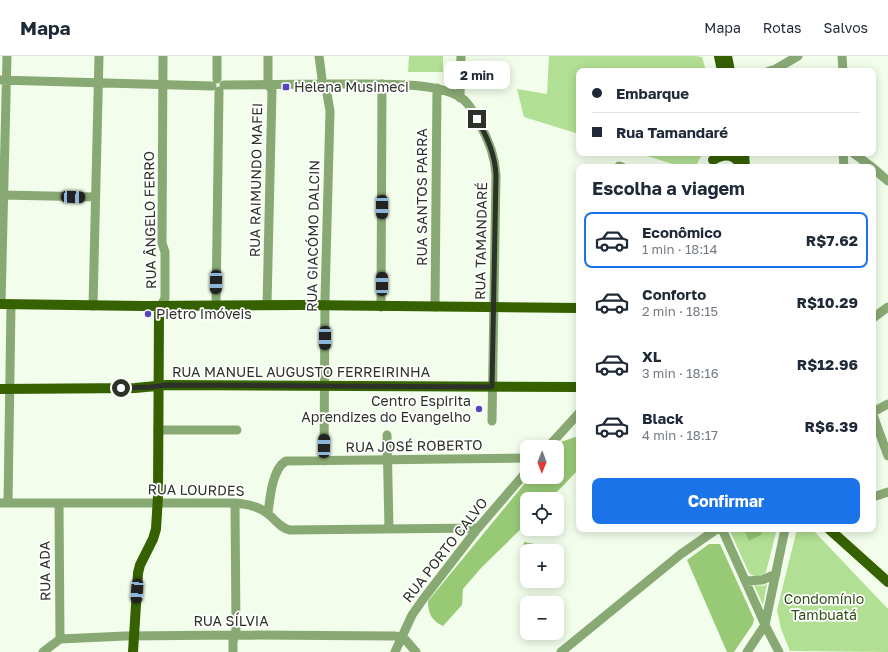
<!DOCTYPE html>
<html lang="pt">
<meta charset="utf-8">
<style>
:root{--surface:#fff;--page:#f2f2f3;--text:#1f2937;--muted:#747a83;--line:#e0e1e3;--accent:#1a73e8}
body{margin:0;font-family:"Golos Text",sans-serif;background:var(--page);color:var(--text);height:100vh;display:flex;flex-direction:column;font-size:15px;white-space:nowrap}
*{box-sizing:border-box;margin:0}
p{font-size:13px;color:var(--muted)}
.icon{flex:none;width:22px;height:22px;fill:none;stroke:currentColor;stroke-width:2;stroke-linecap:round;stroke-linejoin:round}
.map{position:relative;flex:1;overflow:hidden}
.sheet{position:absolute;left:576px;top:108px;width:300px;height:368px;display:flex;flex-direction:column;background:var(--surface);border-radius:8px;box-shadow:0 2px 10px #0003}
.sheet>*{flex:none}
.hud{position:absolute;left:576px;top:12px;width:300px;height:88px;border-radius:8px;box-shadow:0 2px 10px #0003;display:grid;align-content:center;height:88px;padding:0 16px;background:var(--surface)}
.needle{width:26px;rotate:181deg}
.controls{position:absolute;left:520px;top:384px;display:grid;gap:8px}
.controls a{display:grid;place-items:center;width:44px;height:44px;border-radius:8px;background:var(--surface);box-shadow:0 2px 10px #0003;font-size:20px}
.end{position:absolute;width:18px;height:18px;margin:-9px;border:5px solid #2d3229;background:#fff;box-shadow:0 0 0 2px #fff}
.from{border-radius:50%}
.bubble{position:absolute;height:28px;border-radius:8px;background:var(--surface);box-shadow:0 2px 10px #0003;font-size:13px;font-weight:700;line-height:28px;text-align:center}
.car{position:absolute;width:12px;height:24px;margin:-12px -6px;border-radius:5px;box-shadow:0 0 3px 1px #0007;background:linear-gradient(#222 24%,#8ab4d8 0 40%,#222 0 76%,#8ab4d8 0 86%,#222 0)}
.hud b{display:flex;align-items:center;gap:14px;height:38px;font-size:15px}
.hud b+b{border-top:1px solid var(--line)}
.hud i{width:10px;height:10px;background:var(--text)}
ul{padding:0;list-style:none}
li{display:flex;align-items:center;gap:12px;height:56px;margin:0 8px 6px;padding:0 8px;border:2px solid transparent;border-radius:8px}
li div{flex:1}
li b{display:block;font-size:15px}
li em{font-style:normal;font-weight:700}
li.current{border-color:var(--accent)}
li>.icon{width:36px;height:36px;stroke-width:1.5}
h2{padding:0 16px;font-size:18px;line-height:48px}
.action{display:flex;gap:8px;margin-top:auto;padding:8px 16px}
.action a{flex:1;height:46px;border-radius:8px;background:var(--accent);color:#fff;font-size:16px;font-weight:700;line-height:46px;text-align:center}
header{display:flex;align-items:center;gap:24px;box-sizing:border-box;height:56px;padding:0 20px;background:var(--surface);border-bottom:1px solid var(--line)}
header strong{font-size:19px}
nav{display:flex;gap:22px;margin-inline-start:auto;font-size:14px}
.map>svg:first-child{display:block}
.green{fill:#b1df93}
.forest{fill:#98ca76}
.water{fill:#92c36f}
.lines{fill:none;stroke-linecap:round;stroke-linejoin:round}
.minor{stroke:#89a974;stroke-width:9}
.major{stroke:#356101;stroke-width:10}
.route{stroke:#2d3229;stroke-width:5}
.poi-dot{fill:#5646be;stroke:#fff;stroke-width:1.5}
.labels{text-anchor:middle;stroke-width:3.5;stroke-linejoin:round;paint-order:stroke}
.poi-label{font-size:14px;fill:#2d3229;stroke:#fff;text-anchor:start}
.street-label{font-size:14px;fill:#2d3229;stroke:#fff}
.park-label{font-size:14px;fill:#2f4e14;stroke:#fff}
</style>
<header>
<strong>Mapa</strong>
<nav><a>Mapa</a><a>Rotas</a><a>Salvos</a></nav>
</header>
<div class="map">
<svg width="888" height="596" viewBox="0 0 888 596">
<rect width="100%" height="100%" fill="#f2feeb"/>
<!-- green -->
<path class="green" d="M 409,0 L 443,0 L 443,16 L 408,16 Z
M 549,0 L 695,0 L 702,1 L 706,15 L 579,15 L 579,78 L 524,61 L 517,33 L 547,38 Z
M 638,97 L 703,97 L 695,111 L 682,111 Z
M 729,473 L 777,473 L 766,516 C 761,521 755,522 749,517 Z
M 797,473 L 812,473 L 888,553 L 888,596 L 790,595 L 781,573 L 777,554 Z
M 767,528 L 763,549 L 754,529 L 763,530 Z"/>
<!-- forest -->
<path class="forest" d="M 575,381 L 579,384 L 579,413 L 550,443 L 527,443 L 527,467 L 481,512 L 463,533 L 462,549 L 443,570 C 432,565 428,558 428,545 L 530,421 L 557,421 L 557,391 L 555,391 L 558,387 Z
M 709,488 L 720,488 L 754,563 L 753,568 L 734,596 L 727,596 L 687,504 Z"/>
<!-- water -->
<path class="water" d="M 744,473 L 759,473 L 762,478 L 749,485 Z
M 524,486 L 539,489 L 538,495 L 527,495 L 527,513 L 521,512 Z"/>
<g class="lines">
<!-- minor -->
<path class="minor" d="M 319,0 L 322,23
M 842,0 L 843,15
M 769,15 L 774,14 L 798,0
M 217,23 L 217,0
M 0,24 L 212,30
M 328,28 C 361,29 440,23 464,44 C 471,50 475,59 479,67 C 489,84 495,100 496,119 L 492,365
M 224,29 L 319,28
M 460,42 L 461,0
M 843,97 L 844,111
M 853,97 L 872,111
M 619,110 L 622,111
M 873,112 L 888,125
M 3,139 L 95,141
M 1,248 L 7,0
M 216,249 L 219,35
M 267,249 L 272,34 L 268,29 L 268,0
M 93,250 L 99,0
M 161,250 L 165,242 L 165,196 L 162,187 L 163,0
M 381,251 L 382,28
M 435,251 L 437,32
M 873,262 L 888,251
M 873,356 L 888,348
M 873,359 L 888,400
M 158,374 L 237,374
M 387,379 L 389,473
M 548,391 L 579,357
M 324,405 L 325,243 L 330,55 L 326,32
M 873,441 L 888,436
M 0,447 L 235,447 C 247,448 259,450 268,458 C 276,464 280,472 290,474 L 478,472
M 8,447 L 11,249
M 59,447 L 60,583
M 268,457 C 270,442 272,413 286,405 L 527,402
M 722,473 L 765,569 L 779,596
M 746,525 L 762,524 L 776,518
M 43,596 L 60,583 L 125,580 L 235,579 L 394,580 L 403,581 L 416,596
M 233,596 L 233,586 L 236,573 L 235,447
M 395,596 L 412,559 L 424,542 L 478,472 L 527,415
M 561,596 L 681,498 L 717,473
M 747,596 L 765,569 L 785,473"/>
<!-- major -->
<path class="major" d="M 719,0 L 722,15
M 727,0 L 730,15
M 744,97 L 745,111
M 713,104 C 726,96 735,99 743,111
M 0,248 L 144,250 L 301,249 L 579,252
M 0,333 L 135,332 L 167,329 L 579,331
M 829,473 L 888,526
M 133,596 L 138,517 L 140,509 L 153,483 L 156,473 L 158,440 L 159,257 L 161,250"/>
</g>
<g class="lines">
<!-- route -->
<path class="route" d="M 121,332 L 151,331 L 167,329 L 492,331 L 496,119 C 495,98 487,81 477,63"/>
</g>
<!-- markers -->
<g class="poi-dot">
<rect x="282" y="27" width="8" height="8" rx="2"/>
<circle cx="148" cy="258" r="4"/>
<circle cx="479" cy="353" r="4"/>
</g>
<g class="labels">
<!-- poi labels -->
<g class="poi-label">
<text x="294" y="36">Helena Musimeci</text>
<text x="156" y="263">Pietro Imóveis</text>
<text x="471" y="350" text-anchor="end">Centro Espirita<tspan x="471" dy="16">Aprendizes do Evangelho</tspan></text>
</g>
<!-- street labels -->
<g class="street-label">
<text transform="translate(256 124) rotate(-89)" y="5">RUA RAIMUNDO MAFEI</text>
<text transform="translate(422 141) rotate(-90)" y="5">RUA SANTOS PARRA</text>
<text transform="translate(150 164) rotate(-91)" y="5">RUA ÂNGELO FERRO</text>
<text transform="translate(313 180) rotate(-89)" y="5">RUA GIACÓMO DALCIN</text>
<text transform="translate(481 185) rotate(-89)" y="5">RUA TAMANDARÉ</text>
<text x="301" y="321">RUA MANUEL AUGUSTO FERREIRINHA</text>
<text transform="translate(414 390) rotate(-1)" y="5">RUA JOSÉ ROBERTO</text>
<text transform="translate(196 434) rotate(1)" y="5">RUA LOURDES</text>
<text transform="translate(445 494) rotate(-52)" y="5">RUA PORTO CALVO</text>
<text transform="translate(45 515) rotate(-91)" y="5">RUA ADA</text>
<text x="231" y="570">RUA SÍLVIA</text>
</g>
<!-- park labels -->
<g class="park-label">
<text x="824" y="548">Condomínio<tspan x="824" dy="16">Tambuatá</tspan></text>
</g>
</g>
</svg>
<div class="controls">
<a><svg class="needle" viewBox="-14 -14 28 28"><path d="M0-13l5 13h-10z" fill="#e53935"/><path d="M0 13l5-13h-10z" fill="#747a83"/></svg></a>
<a><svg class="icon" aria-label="locate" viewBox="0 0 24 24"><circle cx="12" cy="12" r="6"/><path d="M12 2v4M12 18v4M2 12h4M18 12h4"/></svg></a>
<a>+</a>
<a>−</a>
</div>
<i class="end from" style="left:121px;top:332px"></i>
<i class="end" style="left:477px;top:63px"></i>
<div class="bubble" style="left:444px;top:5px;width:66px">2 min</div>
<i class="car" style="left:73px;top:141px;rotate:92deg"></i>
<i class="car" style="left:382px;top:151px;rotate:180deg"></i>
<i class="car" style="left:216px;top:226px;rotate:181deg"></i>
<i class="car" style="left:382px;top:228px;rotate:0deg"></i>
<i class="car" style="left:325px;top:282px;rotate:180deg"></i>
<i class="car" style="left:324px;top:390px;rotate:1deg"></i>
<i class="car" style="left:137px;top:535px;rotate:184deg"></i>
<div class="hud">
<b><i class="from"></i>Embarque</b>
<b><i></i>Rua Tamandaré</b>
</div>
<section class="sheet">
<h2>Escolha a viagem</h2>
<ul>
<li class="current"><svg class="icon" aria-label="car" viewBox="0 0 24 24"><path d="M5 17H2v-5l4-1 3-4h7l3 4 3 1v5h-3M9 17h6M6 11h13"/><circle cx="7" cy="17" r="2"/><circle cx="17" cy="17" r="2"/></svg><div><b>Econômico</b><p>1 min · 18:14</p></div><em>R$7.62</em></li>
<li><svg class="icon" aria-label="car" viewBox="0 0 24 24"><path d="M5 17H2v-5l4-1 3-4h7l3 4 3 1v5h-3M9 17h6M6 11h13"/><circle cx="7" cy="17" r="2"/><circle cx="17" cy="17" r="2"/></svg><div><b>Conforto</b><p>2 min · 18:15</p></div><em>R$10.29</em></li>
<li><svg class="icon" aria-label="car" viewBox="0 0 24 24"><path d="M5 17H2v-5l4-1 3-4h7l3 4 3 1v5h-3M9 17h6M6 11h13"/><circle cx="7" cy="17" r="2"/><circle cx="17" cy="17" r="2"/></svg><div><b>XL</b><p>3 min · 18:16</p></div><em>R$12.96</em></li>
<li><svg class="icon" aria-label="car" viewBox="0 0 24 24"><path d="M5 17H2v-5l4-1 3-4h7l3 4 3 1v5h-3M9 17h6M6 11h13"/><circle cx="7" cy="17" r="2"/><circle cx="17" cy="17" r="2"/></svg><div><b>Black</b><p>4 min · 18:17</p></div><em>R$6.39</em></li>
</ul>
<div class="action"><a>Confirmar</a></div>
</section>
</div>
